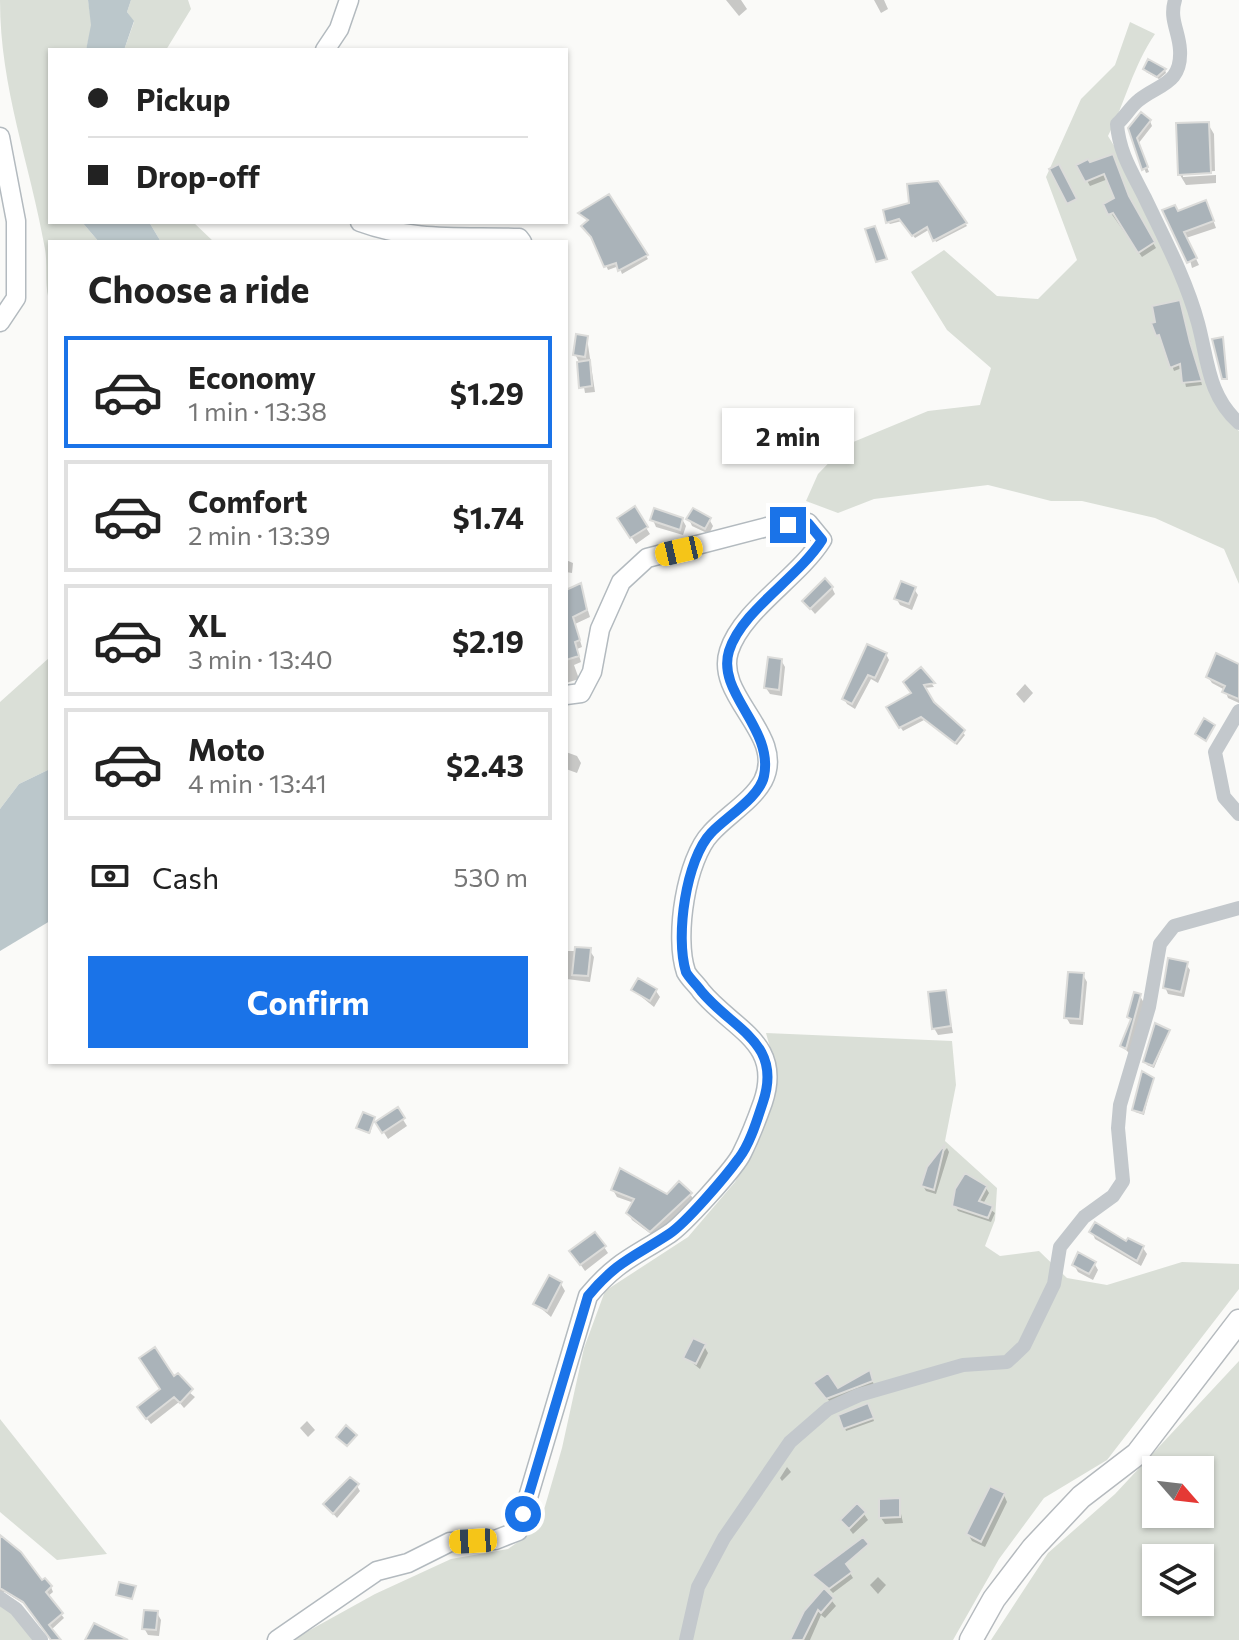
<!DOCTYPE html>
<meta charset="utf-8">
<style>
:root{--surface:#fff;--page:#f6f6f6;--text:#222;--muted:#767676;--line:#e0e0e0;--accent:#1a73e8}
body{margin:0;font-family:Commissioner,sans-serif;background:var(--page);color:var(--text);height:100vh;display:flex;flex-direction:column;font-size:30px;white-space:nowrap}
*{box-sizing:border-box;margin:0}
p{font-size:26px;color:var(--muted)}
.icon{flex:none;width:44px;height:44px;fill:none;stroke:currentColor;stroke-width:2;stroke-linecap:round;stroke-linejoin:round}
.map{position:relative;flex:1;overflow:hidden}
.details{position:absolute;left:48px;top:240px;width:520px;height:824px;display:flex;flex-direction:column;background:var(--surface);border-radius:0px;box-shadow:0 2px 6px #0004}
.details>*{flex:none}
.top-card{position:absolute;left:48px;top:48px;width:520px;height:176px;border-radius:0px;box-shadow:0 2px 6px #0004;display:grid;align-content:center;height:176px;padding:0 40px;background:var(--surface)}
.needle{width:52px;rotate:118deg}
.tools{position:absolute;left:1142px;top:1456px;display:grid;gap:16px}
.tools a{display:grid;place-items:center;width:72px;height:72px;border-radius:0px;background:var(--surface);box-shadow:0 2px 6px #0004;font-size:40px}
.end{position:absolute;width:36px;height:36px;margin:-18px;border:10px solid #1a73e8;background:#fff;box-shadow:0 0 0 4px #fff}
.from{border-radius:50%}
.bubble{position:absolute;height:56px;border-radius:0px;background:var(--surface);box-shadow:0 2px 6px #0004;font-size:26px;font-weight:700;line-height:56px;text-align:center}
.car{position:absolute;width:24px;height:48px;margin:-24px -12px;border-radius:10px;box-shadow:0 0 6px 2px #0007;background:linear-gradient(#f5c518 24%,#345 0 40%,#f5c518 0 76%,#345 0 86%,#f5c518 0)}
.top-card b{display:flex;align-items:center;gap:28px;height:76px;font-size:30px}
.top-card b+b{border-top:2px solid var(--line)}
.top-card i{width:20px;height:20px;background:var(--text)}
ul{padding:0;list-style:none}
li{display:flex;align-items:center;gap:24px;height:112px;margin:0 16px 12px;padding:0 24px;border:4px solid var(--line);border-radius:0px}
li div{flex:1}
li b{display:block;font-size:30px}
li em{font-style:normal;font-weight:700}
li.selected{border-color:var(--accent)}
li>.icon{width:72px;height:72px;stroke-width:1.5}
h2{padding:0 40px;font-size:36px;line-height:96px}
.pay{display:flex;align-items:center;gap:20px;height:88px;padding:0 40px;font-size:30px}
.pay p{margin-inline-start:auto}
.primary-button{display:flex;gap:16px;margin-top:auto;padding:16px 40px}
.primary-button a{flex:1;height:92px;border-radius:0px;background:var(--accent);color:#fff;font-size:32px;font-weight:700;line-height:92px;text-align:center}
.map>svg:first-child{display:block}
.green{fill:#dadfd7;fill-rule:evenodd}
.water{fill:#bbc7cb}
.shadow{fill:#0003}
.building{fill:#aab3b9;stroke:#dcdcda;stroke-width:2}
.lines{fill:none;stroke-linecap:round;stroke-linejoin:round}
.secondary-casing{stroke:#b3babf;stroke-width:21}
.primary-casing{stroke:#b5babe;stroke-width:25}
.street{stroke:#c3c8cc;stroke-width:14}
.secondary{stroke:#fff;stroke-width:18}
.primary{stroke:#fff;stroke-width:22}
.route{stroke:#1a73e8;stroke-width:10}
</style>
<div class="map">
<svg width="1239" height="1640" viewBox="0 0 1239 1640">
<rect width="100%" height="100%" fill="#fafaf8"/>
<!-- green -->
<path class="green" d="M 0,0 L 88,0 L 92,25 L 86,50 L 50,50 L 50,222 L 82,222 L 99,242 L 50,242 L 50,302 C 44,289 48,265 45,249 C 30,163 0,89 0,0 Z
M 131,0 L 188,0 L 191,9 L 166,50 L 124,50 L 134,22 L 127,12 Z
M 1130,22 L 1155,34 C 1133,66 1125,103 1108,136 C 1140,186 1167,247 1186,303 C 1202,351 1198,396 1239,431 L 1239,584 L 1224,549 L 1155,518 L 1082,501 L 1051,501 L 988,485 L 874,499 L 838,513 L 806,501 L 818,474 L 846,445 L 928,411 L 980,405 L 991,368 L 947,330 L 911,272 L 944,250 L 997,296 L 1038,299 L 1077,260 L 1046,177 L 1081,99 L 1115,65 Z
M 149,222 L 193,222 L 214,242 L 161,242 Z
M 50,657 L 50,769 L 19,784 L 0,809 L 0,702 Z
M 766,1033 L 952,1041 L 956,1085 L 945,1141 L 997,1188 L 995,1220 L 985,1246 L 1000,1256 L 1039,1251 L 1067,1278 L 1107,1285 L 1182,1262 L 1239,1264 L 1239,1289 L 1107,1460 L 1044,1498 L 999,1559 L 953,1640 L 292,1640 L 375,1594 L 451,1559 L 508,1549 L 539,1527 L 562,1448 L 584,1348 L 605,1291 L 688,1237 L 735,1182 L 773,1102 L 775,1066 Z
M 1239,1361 L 1239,1640 L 991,1640 L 1048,1553 L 1115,1494 ZM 1156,1470 L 1200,1470 L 1200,1514 L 1156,1514 ZM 1156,1558 L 1200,1558 L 1200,1602 L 1156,1602 Z
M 0,1419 L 107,1554 L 57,1560 L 0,1512 Z
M 0,1592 L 44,1640 L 0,1640 Z"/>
<!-- water -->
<path class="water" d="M 88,0 L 131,0 L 127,12 L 134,21 L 124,50 L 86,50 L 91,25 Z
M 82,222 L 149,222 L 161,242 L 99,242 Z
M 50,769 L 50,921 L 0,951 L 0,809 L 19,784 Z"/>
<!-- shadow -->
<path class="shadow" d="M 726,0 L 741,0 L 747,9 L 739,16 Z
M 874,0 L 884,0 L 888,9 L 881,13 Z
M 1149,62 L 1165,70 L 1166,73 L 1159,79 L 1146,72 Z
M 1150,121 L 1152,126 L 1138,144 L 1149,172 L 1146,173 L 1130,132 Z
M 1208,124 L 1214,134 L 1215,171 L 1183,173 L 1183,177 L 1216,175 L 1216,183 L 1186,185 L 1180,175 Z
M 1112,156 L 1130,203 L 1156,248 L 1142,257 L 1108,209 L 1117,199 L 1108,179 L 1090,186 L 1079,166 Z
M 937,183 L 967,226 L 936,242 L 930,229 L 915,238 L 902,221 L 890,224 L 888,222 Z
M 608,196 L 648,259 L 622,274 L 619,266 L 608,270 L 589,222 L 580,214 Z
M 1209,209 L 1216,228 L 1186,238 L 1199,265 L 1192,268 L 1178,213 Z
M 1181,306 L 1202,385 L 1186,387 L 1182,368 L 1174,371 L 1162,338 L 1158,335 Z
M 587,338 L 595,392 L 585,393 L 580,364 L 575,354 Z
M 634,509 L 650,534 L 636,544 L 620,519 Z
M 682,519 L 686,526 L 683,535 L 656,527 L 653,520 Z
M 689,519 L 709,519 L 713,526 L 709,534 L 692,526 Z
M 566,560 L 573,563 L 572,573 L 566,572 Z
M 580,585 L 590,617 L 575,624 L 582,647 L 577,649 L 581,662 L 574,665 L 579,679 L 566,683 L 566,592 Z
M 832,588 L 835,594 L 815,614 L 809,607 Z
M 914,589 L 918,595 L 912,610 L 900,605 L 896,598 Z
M 886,654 L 889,660 L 878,683 L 871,679 L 855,709 L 847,704 L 844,699 Z
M 781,660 L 785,667 L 782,696 L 770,694 L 766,688 Z
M 1239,666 L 1239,703 L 1228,698 L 1225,690 L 1212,683 L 1208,677 Z
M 921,670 L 934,687 L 924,688 L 933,703 L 965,735 L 957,745 L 924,720 L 903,731 L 888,708 L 914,694 Z
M 1025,684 L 1033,693 L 1024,703 L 1016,694 Z
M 566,752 L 577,756 L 581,763 L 577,773 L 566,769 Z
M 566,951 L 590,951 L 594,957 L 590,982 L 567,979 L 566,988 Z
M 1186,964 L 1190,970 L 1184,997 L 1168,994 L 1165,987 Z
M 1083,975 L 1087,982 L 1083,1025 L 1070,1024 L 1066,1017 Z
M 633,990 L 656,991 L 660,997 L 654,1007 Z
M 945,992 L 953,1033 L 938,1035 L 934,1028 Z
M 1140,996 L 1144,1003 L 1130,1054 L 1122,1046 L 1132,1022 L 1129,1017 Z
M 1169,1032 L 1154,1068 L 1147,1065 L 1145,1062 Z
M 1153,1079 L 1144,1115 L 1135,1112 L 1134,1110 Z
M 397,1110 L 407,1126 L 388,1139 L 378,1123 Z
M 374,1119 L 370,1134 L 360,1130 L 358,1127 Z
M 947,1148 L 949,1152 L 936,1194 L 926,1191 L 923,1186 L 928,1168 Z
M 986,1188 L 989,1193 L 983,1204 L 995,1213 L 991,1222 L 958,1211 L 955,1205 Z
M 613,1190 L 668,1196 L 690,1194 L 694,1200 L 655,1237 L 632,1220 L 628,1213 L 634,1203 L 617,1197 Z
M 1092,1232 L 1143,1248 L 1147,1254 L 1141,1266 L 1095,1239 Z
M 604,1247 L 608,1253 L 585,1271 L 576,1258 Z
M 1094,1263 L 1098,1270 L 1093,1280 L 1078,1272 L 1074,1265 Z
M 561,1284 L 565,1291 L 551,1317 L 536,1304 Z
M 704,1346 L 708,1353 L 700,1369 L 685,1357 Z
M 871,1377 L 874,1385 L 830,1402 L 818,1387 L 838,1391 Z
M 174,1380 L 195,1397 L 184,1408 L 179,1402 L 151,1424 L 143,1414 Z
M 868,1405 L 874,1421 L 846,1431 L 841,1416 Z
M 307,1421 L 315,1430 L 308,1437 L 300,1428 Z
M 787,1467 L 791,1472 L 782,1481 L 780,1478 Z
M 357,1486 L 360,1491 L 337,1518 L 325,1504 Z
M 1004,1495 L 1007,1502 L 985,1547 L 972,1541 L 968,1534 Z
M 898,1500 L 903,1523 L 885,1524 L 881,1518 Z
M 864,1514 L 868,1520 L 853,1534 L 843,1521 Z
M 0,1539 L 42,1583 L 45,1581 L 51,1587 L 53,1592 L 47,1597 L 64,1618 L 51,1630 L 59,1640 L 53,1640 L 29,1607 L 5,1592 L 0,1593 Z
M 850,1573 L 853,1578 L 833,1593 L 815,1575 Z
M 878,1577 L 886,1585 L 878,1594 L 870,1585 Z
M 824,1591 L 836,1606 L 825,1618 L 821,1615 L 810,1640 L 794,1640 Z
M 157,1613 L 161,1620 L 159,1636 L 148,1635 L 144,1628 Z"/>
<!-- building -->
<path class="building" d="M 1148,59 L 1166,69 L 1157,77 L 1143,69 Z
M 1141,112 L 1151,120 L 1137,138 L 1148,167 L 1142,170 L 1128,128 Z
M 1209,122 L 1211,173 L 1178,175 L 1176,123 Z
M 1113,154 L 1129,196 L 1155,242 L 1138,253 L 1113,213 L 1108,215 L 1103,204 L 1114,198 L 1104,174 L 1085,182 L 1076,165 L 1088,159 L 1090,162 Z
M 1059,164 L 1077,199 L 1067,204 L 1049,169 Z
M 938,181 L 967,223 L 933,241 L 927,227 L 912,236 L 899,219 L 886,223 L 883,210 L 909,203 L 907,184 Z
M 609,194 L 648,255 L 618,271 L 616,263 L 604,267 L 591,237 L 581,226 L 588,220 L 578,213 Z
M 1206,200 L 1214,221 L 1184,232 L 1197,258 L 1187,263 L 1162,210 L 1175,205 L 1178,211 Z
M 875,226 L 887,259 L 876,262 L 865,229 Z
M 1180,300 L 1190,342 L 1202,381 L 1182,383 L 1180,364 L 1170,368 L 1159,335 L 1156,336 L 1151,323 L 1155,322 L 1152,306 Z
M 576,334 L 588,336 L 585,357 L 573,355 Z
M 1223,337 L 1227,379 L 1222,379 L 1212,339 Z
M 590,360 L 592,386 L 579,388 L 577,362 Z
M 635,506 L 648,527 L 630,538 L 617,518 Z
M 654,508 L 683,518 L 680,530 L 650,520 Z
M 693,508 L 711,518 L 705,529 L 686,519 Z
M 825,578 L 833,587 L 810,609 L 802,601 Z
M 901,581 L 916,587 L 909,604 L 894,599 Z
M 581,583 L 587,610 L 573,617 L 580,640 L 575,642 L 579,656 L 566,660 L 566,590 Z
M 867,644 L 887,653 L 875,678 L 868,675 L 852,704 L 842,699 Z
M 1216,653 L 1239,664 L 1239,699 L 1222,692 L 1225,686 L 1206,677 Z
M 768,657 L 782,659 L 779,690 L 764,688 Z
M 921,667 L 935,683 L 924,685 L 934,702 L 965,730 L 955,743 L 921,717 L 899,728 L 886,707 L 911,693 L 903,682 Z
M 1204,718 L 1215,725 L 1206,741 L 1195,734 Z
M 575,947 L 591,948 L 588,976 L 572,975 Z
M 1168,958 L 1188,962 L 1181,992 L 1163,988 Z
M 1068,972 L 1084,973 L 1080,1019 L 1064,1018 Z
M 638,978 L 657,989 L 650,1001 L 631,990 Z
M 946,990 L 951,1026 L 932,1029 L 928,992 Z
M 1134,992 L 1141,994 L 1126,1049 L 1120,1046 L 1131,1019 L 1127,1017 Z
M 1155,1023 L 1170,1030 L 1153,1066 L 1143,1062 Z
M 1142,1071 L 1154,1078 L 1143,1113 L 1132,1110 Z
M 398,1107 L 405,1118 L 382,1133 L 375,1122 Z
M 363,1112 L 375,1117 L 369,1133 L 356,1128 Z
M 945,1144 L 934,1190 L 921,1186 L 927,1167 Z
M 620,1168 L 667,1194 L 679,1181 L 692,1193 L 650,1232 L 626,1213 L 634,1199 L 611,1190 Z
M 965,1173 L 987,1186 L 979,1201 L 993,1206 L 988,1218 L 952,1206 L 955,1189 Z
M 1095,1222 L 1126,1241 L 1128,1238 L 1144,1246 L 1137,1261 L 1089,1232 Z
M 595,1232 L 606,1246 L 580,1265 L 569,1251 Z
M 1078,1252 L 1096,1262 L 1089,1274 L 1072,1265 Z
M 549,1275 L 562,1282 L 547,1311 L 533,1304 Z
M 693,1338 L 706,1344 L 696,1364 L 683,1358 Z
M 155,1347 L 174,1376 L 178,1373 L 193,1389 L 180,1403 L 174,1397 L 146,1419 L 137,1407 L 160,1389 L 139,1358 Z
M 870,1370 L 873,1381 L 826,1399 L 813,1383 L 828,1373 L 838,1388 Z
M 868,1403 L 874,1418 L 843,1429 L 838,1415 Z
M 346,1425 L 357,1435 L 347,1446 L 336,1437 Z
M 350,1477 L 359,1484 L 333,1514 L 323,1504 Z
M 990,1486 L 1005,1493 L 981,1542 L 966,1534 Z
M 900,1498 L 900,1517 L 879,1518 L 879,1499 Z
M 857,1503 L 866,1512 L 849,1529 L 840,1520 Z
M 0,1535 L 21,1552 L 42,1580 L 45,1578 L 52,1586 L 46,1592 L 63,1613 L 49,1625 L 61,1640 L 51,1640 L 23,1602 L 0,1588 Z
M 863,1537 L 869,1544 L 846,1564 L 852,1572 L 829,1589 L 812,1575 Z
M 119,1582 L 136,1586 L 132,1599 L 116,1595 Z
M 824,1588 L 834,1598 L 821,1613 L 818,1610 L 803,1640 L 790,1640 L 804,1611 Z
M 144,1610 L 158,1611 L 156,1630 L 142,1629 Z
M 94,1623 L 128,1640 L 85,1640 Z"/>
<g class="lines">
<defs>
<path id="secondary" d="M 325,50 L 339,29 L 349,0
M 0,137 L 16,221 L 16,298 L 0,322
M 360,222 C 414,242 464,236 519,238 L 522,242
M 277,1640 L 377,1571 L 408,1563 L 450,1542 L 495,1540 L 518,1531 L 588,1296 C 617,1261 634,1257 669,1234 C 682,1226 736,1167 742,1153 C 750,1137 757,1119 763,1102 C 783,1042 733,1030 701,991 C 697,985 689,978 686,972 C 674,937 686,859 711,833 C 726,816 752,801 763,781 C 787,735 714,697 729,651 C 742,610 798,578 822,540 L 808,523 L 767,527 L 647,558 L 621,582 L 600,629 L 592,672 L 581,693 L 566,695"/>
<path id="primary" d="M 971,1640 L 994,1599 L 1033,1548 L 1081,1497 L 1137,1454 L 1239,1321"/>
</defs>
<!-- secondary casing -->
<use href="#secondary" class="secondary-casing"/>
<!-- primary casing -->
<use href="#primary" class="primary-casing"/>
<!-- street -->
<path class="street" d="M 1175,0 C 1169,19 1179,31 1180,50 C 1182,84 1159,84 1139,100 C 1131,106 1125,117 1117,124 C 1119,152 1132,172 1145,198 C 1164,238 1186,279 1198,323 C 1208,360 1208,396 1239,423
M 1239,711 L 1215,752 L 1224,797 L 1239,814
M 0,1598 L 16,1609 L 41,1640
M 686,1640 L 698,1587 L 724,1538 L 790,1442 L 828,1409 L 859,1395 L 963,1365 L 1007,1362 L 1024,1346 L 1054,1284 L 1060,1247 L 1084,1217 L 1113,1196 L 1123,1181 L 1118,1128 L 1120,1105 L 1149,1007 L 1160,944 L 1174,926 L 1239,908"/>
<!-- secondary -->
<use href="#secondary" class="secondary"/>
<!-- primary -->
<use href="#primary" class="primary"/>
</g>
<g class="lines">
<!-- route -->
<path class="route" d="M 523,1514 L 588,1296 C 617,1261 634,1257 669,1234 C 686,1223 726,1176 739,1158 C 750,1144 757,1120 763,1102 C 783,1042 733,1030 701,991 C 697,985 689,978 686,972 C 675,937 686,859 711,833 C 726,817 760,797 764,776 C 774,728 716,693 729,651 C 742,610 798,578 822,540 L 808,523 L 788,525"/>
</g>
</svg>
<div class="tools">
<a><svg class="needle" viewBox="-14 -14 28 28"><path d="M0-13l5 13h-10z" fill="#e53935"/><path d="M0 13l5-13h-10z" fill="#767676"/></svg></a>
<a><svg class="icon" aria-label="layers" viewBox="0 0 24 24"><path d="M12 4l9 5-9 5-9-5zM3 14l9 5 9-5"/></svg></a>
</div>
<i class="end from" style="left:523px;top:1514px"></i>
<i class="end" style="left:788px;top:525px"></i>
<div class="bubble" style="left:722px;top:408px;width:132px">2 min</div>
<i class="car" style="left:679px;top:551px;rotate:257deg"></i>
<i class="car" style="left:473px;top:1541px;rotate:267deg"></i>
<div class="top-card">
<b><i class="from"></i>Pickup</b>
<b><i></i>Drop-off</b>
</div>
<section class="details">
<h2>Choose a ride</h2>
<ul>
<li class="selected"><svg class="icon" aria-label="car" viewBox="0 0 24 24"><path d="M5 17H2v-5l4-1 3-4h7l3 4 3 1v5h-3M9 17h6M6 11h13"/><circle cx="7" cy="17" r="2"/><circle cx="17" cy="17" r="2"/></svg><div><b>Economy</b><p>1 min · 13:38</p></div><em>$1.29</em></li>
<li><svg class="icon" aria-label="car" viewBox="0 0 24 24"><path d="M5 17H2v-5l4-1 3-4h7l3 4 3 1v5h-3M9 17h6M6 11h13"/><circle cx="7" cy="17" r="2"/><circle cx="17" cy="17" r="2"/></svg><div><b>Comfort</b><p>2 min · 13:39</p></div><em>$1.74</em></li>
<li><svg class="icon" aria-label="car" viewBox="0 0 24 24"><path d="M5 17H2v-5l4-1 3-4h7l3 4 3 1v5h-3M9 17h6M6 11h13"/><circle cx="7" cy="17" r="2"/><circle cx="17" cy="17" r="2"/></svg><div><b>XL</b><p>3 min · 13:40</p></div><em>$2.19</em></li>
<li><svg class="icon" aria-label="car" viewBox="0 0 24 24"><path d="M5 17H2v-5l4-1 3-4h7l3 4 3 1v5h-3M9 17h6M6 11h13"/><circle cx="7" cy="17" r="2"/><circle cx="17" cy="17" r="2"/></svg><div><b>Moto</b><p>4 min · 13:41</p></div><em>$2.43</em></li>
</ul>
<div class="pay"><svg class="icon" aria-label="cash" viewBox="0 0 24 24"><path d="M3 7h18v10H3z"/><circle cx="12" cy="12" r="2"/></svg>Cash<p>530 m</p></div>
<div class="primary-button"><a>Confirm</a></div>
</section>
</div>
